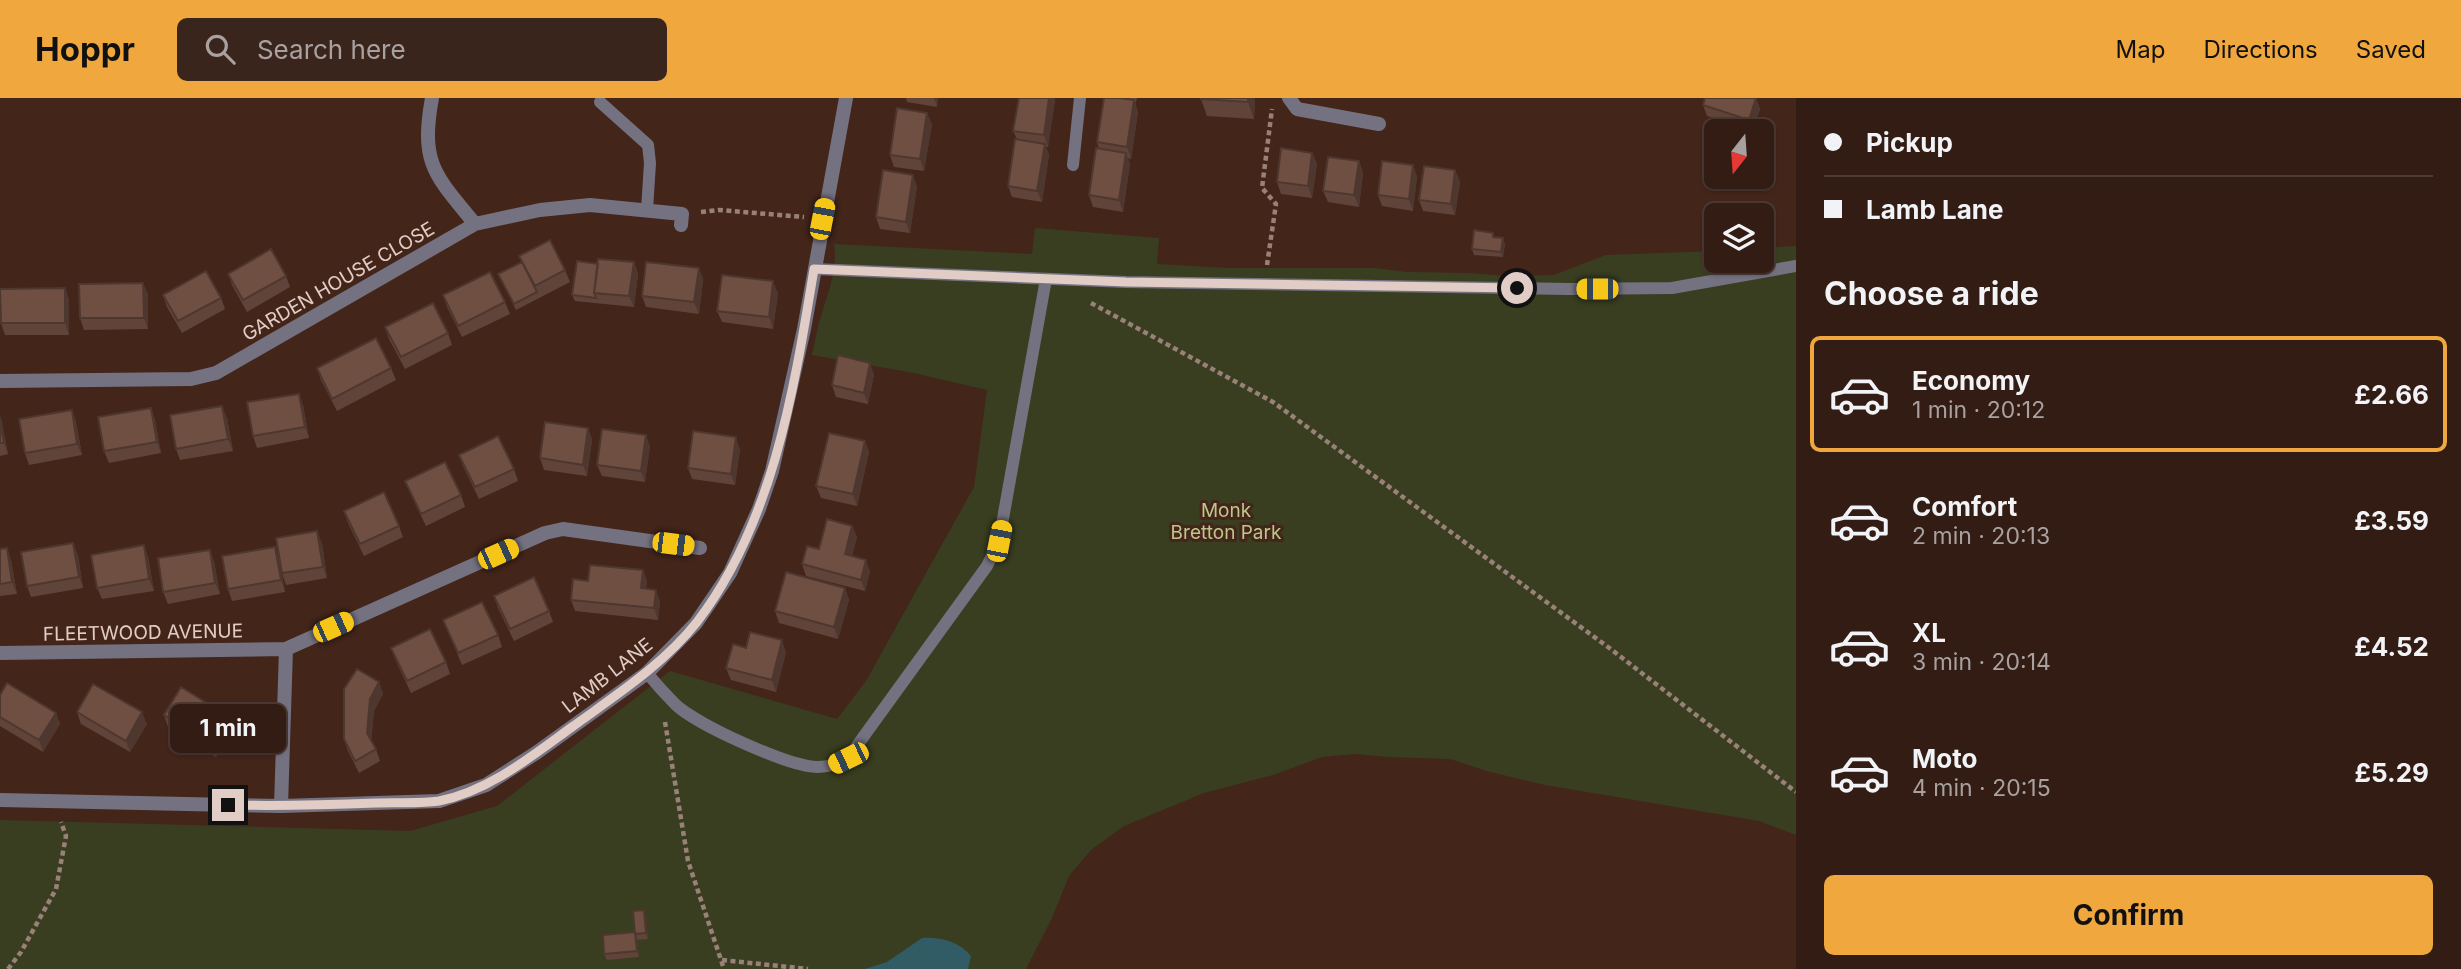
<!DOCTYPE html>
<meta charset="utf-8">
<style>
:root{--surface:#321c14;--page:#3a251d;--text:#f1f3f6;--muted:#a8a1a0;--line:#4d3a34;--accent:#efa73e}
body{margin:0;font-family:Inter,sans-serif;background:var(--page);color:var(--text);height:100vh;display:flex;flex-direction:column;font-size:26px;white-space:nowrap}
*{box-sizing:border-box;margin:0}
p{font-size:23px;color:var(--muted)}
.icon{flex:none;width:38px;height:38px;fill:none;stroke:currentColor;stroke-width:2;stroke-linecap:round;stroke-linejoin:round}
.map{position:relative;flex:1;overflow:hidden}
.panel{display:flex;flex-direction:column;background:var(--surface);width:665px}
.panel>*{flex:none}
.guide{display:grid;align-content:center;height:154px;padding:0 28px;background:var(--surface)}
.needle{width:46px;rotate:197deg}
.buttons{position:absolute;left:1704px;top:21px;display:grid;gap:14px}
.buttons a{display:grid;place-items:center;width:70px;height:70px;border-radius:10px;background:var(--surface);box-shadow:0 2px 5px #0004,0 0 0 2px var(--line);font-size:35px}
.end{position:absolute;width:32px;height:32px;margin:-16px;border:9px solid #e1cdc6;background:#111;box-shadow:0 0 0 4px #111}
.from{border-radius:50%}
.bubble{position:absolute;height:49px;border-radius:10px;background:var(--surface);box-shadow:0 2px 5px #0004,0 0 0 2px var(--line);font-size:23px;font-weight:700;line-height:49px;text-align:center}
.car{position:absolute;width:21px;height:42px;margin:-21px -10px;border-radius:9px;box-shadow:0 0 5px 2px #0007;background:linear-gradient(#f5c518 24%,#345 0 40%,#f5c518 0 76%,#345 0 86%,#f5c518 0)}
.guide b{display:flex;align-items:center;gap:24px;height:66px;font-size:26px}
.guide b+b{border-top:2px solid var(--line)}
.guide i{width:18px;height:18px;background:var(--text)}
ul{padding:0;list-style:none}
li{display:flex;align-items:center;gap:21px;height:116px;margin:0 14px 10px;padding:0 14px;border:4px solid transparent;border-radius:10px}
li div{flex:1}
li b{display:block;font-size:26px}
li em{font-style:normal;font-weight:700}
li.active{border-color:var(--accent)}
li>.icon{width:63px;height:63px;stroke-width:1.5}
h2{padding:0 28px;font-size:32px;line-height:84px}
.action{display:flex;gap:14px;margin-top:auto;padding:14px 28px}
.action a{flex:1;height:80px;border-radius:10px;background:var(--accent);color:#111;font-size:28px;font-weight:700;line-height:80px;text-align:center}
header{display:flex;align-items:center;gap:42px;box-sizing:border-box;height:98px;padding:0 35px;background:var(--accent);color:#111}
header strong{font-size:33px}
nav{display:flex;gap:38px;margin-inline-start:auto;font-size:24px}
.search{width:490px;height:63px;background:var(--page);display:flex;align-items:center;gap:18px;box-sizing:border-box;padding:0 24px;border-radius:10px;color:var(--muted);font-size:26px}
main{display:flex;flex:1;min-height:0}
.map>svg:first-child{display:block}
.green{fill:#393e21}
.water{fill:#315b65}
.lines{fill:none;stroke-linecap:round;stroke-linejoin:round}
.path{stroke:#9a8178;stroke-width:4.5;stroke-dasharray:5 3.5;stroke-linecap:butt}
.service{stroke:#747281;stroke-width:12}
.minor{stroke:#747281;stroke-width:14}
.wall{fill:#60443a}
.shaded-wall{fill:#4e372f}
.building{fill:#704f43;stroke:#4e372f;stroke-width:2}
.route{stroke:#e1cdc6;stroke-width:9}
.labels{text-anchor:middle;stroke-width:6;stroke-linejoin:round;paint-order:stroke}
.street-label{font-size:19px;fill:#e1cdc6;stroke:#43251a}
.park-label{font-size:19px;fill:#bdc68b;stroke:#43251a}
</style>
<header>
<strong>Hoppr</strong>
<div class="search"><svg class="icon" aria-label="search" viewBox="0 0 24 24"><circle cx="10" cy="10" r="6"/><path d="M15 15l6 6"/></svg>Search here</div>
<nav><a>Map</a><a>Directions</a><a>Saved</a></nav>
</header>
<main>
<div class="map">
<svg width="1796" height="871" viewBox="0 0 1796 871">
<rect width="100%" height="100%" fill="#43251a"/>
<!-- green -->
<path class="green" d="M 1035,130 L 1159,140 L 1157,166 L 1228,170 L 1375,170 L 1407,174 L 1468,175 L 1508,178 L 1554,177 L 1606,157 L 1717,153 L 1717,163 L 1762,163 L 1762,150 L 1796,148 L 1796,737 L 1759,723 L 1545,687 L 1490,674 L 1450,661 L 1388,659 L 1355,656 L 1322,659 L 1273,677 L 1204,695 L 1124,728 L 1091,752 L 1069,778 L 1052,820 L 1026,871 L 0,871 L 0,722 L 410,733 L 497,708 L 670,573 L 837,621 L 866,583 L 974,389 L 987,292 L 914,275 L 812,257 C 815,244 817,230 821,218 C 828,194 838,172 834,146 L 1032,156 Z"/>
<!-- water -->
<path class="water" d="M 922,840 C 941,839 958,843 971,858 L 968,871 L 865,871 L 887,864 Z"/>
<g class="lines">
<!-- path -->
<path class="path" d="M 701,114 L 719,112 L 804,119
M 1267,167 L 1276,106 L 1262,90 L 1272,11
M 1091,205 L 1273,304 L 1608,549 L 1796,694
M 665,624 L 688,763 L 724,871
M 722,862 L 808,871
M 8,871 L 21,854 L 56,791 L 66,738 L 61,724"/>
<!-- service -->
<path class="service" d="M 600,4 L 648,47 L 650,65 L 647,112
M 1073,67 L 1080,0
M 814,171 L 1126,184 L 1569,191 L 1672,190 L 1796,168
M 647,575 C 656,586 666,597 676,607 C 698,627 789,669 818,669 C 830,669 838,665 848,660 L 987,468 L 999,443 L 1046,181"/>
<!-- minor -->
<path class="minor" d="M 432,0 C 420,66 435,77 475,126
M 1289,0 L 1297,11 L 1379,26
M 0,283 L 191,281 L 216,275 L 475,126 L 540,112 L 590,107 L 682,116 L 681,127
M 0,555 L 286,551 L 545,435 L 563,431 L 700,450
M 0,702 L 281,708 L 439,703 L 486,687 L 536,655 L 647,575 L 696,525 L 730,475 L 759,411 L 772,373 L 804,231 L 846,0
M 281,708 L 286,551"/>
</g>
<!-- wall -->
<path class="wall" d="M 906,0 L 938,0 L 937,9 L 907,4 Z
M 1019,0 L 1054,0 L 1055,2 L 1048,49 L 1046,49 L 1049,57 L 1042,104 L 1012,99 L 1008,88 L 1017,41 L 1013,33 Z
M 1104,0 L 1137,0 L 1136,4 L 1135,4 L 1138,14 L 1131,61 L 1128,60 L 1130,66 L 1123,114 L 1093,109 L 1089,97 L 1099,51 L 1097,44 Z
M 1255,0 L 1254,21 L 1207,18 L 1201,1 Z
M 1705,0 L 1756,0 L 1760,11 L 1753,33 L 1707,18 L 1703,7 Z
M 932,26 L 924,73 L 894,69 L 890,57 Z
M 1312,55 L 1317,66 L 1312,100 L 1281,96 L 1277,84 Z
M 1359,63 L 1363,75 L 1359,109 L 1328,104 L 1323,93 Z
M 1413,67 L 1417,79 L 1413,113 L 1382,108 L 1378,97 Z
M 1455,72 L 1460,84 L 1455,117 L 1423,113 L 1419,102 Z
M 917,88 L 910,135 L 880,131 L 876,119 Z
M 1505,146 L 1503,159 L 1474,157 L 1472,151 Z
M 519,158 L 565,172 L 570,184 L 516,212 L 498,176 L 522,164 Z
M 634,164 L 638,176 L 634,209 L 575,203 L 572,197 Z
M 699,170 L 703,182 L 699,216 L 646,209 L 642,198 Z
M 228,176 L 286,178 L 290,189 L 247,214 L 232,187 Z
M 143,185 L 148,197 L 148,231 L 84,232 L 80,220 Z
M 65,190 L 69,202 L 69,237 L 5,237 L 1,225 Z
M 778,195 L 773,231 L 722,224 L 717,213 Z
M 163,197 L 221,200 L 225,211 L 182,235 L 167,209 Z
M 443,197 L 505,204 L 510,216 L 462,239 L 447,209 Z
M 385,229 L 448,235 L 452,247 L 405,271 L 389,241 Z
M 317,270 L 391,270 L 396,282 L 337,313 L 321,282 Z
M 874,276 L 868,306 L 836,299 L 832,287 Z
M 303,307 L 309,340 L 257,350 L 253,338 Z
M 151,310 L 155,322 L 161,355 L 109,365 L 104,353 Z
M 72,312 L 76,324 L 82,357 L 29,367 L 25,355 Z
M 0,318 L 8,356 L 0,358 Z
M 227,320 L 233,353 L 180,362 L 176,351 Z
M 588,330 L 592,342 L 587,378 L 544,372 L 540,360 Z
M 865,343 L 869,354 L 857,408 L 821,400 L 816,388 Z
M 650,348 L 645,384 L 602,378 L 597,367 Z
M 740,351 L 735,387 L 692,381 L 688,370 Z
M 459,357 L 514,371 L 518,383 L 479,401 L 463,368 Z
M 405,383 L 461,397 L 465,409 L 426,428 L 410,395 Z
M 344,413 L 399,428 L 403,439 L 364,458 L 348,425 Z
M 852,428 L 857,439 L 852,458 L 870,473 L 865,493 L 806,478 L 802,466 L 819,451 Z
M 322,445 L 327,480 L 286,487 L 282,475 Z
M 275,449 L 279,460 L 285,494 L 232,503 L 228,491 Z
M 0,451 L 11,462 L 17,496 L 0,498 Z
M 78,457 L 83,490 L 31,499 L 27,488 Z
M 148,459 L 154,493 L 102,501 L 97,490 Z
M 214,463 L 220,496 L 168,506 L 163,494 Z
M 643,472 L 647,484 L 646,491 L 660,503 L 658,522 L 575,513 L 571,502 L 588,483 Z
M 845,490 L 849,502 L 838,541 L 779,525 L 775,513 Z
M 494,498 L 549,513 L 553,524 L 514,543 L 498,510 Z
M 443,522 L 498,537 L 502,549 L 462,567 Z
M 391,550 L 446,564 L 450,576 L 411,595 L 395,561 Z
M 746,550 L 786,554 L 776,594 L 731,582 L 726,570 Z
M 379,584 L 383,596 L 374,613 L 371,643 L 376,651 L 380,663 L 359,675 L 348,653 L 344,641 Z
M 0,597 L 56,615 L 60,626 L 43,654 L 0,628 Z
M 77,614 L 147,626 L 130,654 L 81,626 Z
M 164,617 L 229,619 L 233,630 L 216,659 L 168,629 Z
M 646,818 L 648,841 L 637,842 L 639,859 L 607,862 L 604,856 L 635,835 Z"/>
<!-- shaded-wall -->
<path class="shaded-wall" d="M 934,0 L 938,0 L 937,9 Z
M 1049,0 L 1054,0 L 1055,2 L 1048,49 L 1044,37 Z
M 1248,0 L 1255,0 L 1254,21 L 1248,4 Z
M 1756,0 L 1760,11 L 1753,33 L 1749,22 Z
M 1134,2 L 1138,14 L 1131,61 L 1127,49 Z
M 927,15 L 932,26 L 924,73 L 920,61 Z
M 1045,46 L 1049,57 L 1042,104 L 1037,93 Z
M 1126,55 L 1130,66 L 1123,114 L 1119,102 Z
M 1312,55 L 1317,66 L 1312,100 L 1308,88 Z
M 1359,63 L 1363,75 L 1359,109 L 1354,97 Z
M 1413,67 L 1417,79 L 1413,113 L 1409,101 Z
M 1455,72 L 1460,84 L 1455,117 L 1451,106 Z
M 913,77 L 917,88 L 910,135 L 906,124 Z
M 1503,140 L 1505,146 L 1503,159 L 1501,154 Z
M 634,164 L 638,176 L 634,209 L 629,198 Z
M 699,170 L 703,182 L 699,216 L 694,204 Z
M 773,183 L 778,195 L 773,231 L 769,219 Z
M 143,185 L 148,197 L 148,231 L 144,220 Z
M 65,190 L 69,202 L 69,237 L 65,225 Z
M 870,265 L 874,276 L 868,306 L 864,295 Z
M 299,296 L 303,307 L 309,340 L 305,329 Z
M 222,308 L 227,320 L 233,353 L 228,341 Z
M 151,310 L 155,322 L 161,355 L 157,344 Z
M 72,312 L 76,324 L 82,357 L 77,346 Z
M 0,318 L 2,323 L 8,356 L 4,345 L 0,325 Z
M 588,330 L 592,342 L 587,378 L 583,367 Z
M 646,337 L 650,348 L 645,384 L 641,373 Z
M 736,339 L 740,351 L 735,387 L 731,376 Z
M 865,343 L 869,354 L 857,408 L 853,396 Z
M 852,428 L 857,439 L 849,468 L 845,456 Z
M 317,433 L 322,445 L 327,480 L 323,469 Z
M 73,445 L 78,457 L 83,490 L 79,479 Z
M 144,447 L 148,459 L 154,493 L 149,481 Z
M 275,449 L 279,460 L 285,494 L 281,482 Z
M 7,450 L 11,462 L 17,496 L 12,484 Z
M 210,452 L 214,463 L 220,496 L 215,485 Z
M 866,462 L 870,473 L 865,493 L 861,482 Z
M 643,472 L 647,484 L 645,502 L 641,490 Z
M 845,490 L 849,502 L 838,541 L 834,529 Z
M 656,492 L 660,503 L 658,522 L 654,510 Z
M 782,542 L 786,554 L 776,594 L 772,582 Z
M 379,584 L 383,596 L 374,613 L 371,647 L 367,635 L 370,601 Z
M 142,614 L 147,626 L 130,654 L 126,643 Z
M 56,615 L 60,626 L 43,654 L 39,642 Z
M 229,619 L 233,630 L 216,659 L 212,647 Z
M 644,812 L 646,818 L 648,841 L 646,835 Z
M 635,834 L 637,842 L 639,859 L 637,853 Z"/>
<!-- building -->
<path class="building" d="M 1019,0 L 1049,0 L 1044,37 L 1013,33 Z
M 1104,0 L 1119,0 L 1134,2 L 1127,49 L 1097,44 Z
M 1201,0 L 1248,0 L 1248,4 L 1201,1 Z
M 1705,0 L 1756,0 L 1749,22 L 1703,7 Z
M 897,10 L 927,15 L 920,61 L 890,57 Z
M 1015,41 L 1045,46 L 1037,93 L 1008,88 Z
M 1096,50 L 1126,55 L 1119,102 L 1089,97 Z
M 1281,50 L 1312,55 L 1308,88 L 1277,84 Z
M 1328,59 L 1359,63 L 1354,97 L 1323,93 Z
M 1382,63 L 1413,67 L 1409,101 L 1378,97 Z
M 1424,68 L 1455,72 L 1451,106 L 1419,102 Z
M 883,72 L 913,77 L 906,124 L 876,119 Z
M 1474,132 L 1493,135 L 1493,139 L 1503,140 L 1501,154 L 1472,151 Z
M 550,142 L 565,172 L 535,188 L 519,158 Z
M 271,151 L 286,178 L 243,202 L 228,176 Z
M 598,161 L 634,164 L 629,198 L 594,195 Z
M 577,163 L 598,166 L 594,195 L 596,200 L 572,197 Z
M 522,164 L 537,194 L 514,206 L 498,176 Z
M 646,164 L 699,170 L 694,204 L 642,198 Z
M 206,173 L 221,200 L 178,223 L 163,197 Z
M 490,174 L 505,204 L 458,228 L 443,197 Z
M 722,177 L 773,183 L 769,219 L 717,213 Z
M 143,185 L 144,220 L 80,220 L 79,186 Z
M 65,190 L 65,225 L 1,225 L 0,191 Z
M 433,205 L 448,235 L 401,259 L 385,229 Z
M 376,240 L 391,270 L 332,301 L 317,270 Z
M 838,257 L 870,265 L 864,295 L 832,287 Z
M 299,296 L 305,329 L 253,338 L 247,304 Z
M 222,308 L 228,341 L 176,351 L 170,317 Z
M 151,310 L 157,344 L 104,353 L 98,319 Z
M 72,312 L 77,346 L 25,355 L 19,321 Z
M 545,324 L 588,330 L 583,367 L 540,360 Z
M 0,325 L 4,345 L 0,345 Z
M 602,331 L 646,337 L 641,373 L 597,367 Z
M 693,333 L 736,339 L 731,376 L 688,370 Z
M 829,335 L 865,343 L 853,396 L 816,388 Z
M 498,338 L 514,371 L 475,389 L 459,357 Z
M 445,364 L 461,397 L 421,416 L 405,383 Z
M 384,394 L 399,428 L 360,446 L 344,413 Z
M 827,421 L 852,428 L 845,456 L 866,462 L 861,482 L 802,466 L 807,448 L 819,451 Z
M 317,433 L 323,469 L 282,475 L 276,440 Z
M 73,445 L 79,479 L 27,488 L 21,454 Z
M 144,447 L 149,481 L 97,490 L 91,457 Z
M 275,449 L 281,482 L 228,491 L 222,458 Z
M 7,450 L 12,484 L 0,486 L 0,451 Z
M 210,452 L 215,485 L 163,494 L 158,460 Z
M 590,467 L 643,472 L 641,490 L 656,492 L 654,510 L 571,502 L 573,481 L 588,483 Z
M 786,474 L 845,490 L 834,529 L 775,513 Z
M 534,479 L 549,513 L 510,531 L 494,498 Z
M 482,504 L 498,537 L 458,555 L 443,522 Z
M 430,531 L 446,564 L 407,583 L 391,550 Z
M 750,534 L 782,542 L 772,582 L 726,570 L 733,546 L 746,550 Z
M 357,571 L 379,584 L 370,601 L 367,635 L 376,651 L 355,663 L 344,641 L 344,591 Z
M 7,585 L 56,615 L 39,642 L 0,619 L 0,597 Z
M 93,586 L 142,614 L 126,643 L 77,614 Z
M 181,589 L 229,619 L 212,647 L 164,617 Z
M 644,812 L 646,835 L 635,836 L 633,813 Z
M 635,834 L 637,853 L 604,856 L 603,837 Z"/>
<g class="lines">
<!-- route -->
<path class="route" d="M 228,707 C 277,708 326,707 376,705 C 396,704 419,706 439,703 C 489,693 532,658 572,629 C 616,597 663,567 697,524 C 773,425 794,292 814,171 L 1126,184 L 1517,190"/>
</g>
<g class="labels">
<!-- street labels -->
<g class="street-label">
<text transform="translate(338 183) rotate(-30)" y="7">GARDEN HOUSE CLOSE</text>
<text transform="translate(143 534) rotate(-1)" y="7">FLEETWOOD AVENUE</text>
<text transform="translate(607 577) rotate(-38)" y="7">LAMB LANE</text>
</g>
<!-- park labels -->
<g class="park-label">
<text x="1226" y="419">Monk<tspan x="1226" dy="22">Bretton Park</tspan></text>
</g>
</g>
</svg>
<div class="buttons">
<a><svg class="needle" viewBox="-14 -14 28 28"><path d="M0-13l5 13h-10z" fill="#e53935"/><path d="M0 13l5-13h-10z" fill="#a8a1a0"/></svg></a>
<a><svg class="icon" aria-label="layers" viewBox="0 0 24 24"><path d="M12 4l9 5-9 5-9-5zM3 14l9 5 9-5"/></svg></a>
</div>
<i class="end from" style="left:1517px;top:190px"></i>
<i class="end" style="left:228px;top:707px"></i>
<div class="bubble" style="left:170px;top:606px;width:116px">1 min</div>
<i class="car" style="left:822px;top:121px;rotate:11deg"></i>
<i class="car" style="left:1597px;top:191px;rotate:270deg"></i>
<i class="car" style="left:999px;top:443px;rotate:11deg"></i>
<i class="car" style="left:673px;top:446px;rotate:97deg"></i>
<i class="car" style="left:498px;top:456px;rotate:66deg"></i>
<i class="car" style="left:333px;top:529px;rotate:66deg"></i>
<i class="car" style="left:848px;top:660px;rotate:244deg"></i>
</div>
<section class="panel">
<div class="guide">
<b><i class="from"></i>Pickup</b>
<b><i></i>Lamb Lane</b>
</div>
<h2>Choose a ride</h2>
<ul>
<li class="active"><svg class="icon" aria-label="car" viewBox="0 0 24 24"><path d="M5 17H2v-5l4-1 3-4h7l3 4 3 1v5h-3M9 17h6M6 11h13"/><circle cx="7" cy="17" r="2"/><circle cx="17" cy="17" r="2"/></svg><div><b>Economy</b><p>1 min · 20:12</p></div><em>£2.66</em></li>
<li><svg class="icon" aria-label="car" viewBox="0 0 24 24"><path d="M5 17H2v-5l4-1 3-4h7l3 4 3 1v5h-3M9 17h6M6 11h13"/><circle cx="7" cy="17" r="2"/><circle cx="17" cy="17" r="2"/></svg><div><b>Comfort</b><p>2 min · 20:13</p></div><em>£3.59</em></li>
<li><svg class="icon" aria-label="car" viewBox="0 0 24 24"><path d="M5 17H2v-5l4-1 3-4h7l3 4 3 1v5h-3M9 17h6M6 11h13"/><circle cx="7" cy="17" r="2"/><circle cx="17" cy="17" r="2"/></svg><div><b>XL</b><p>3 min · 20:14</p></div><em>£4.52</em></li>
<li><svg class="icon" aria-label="car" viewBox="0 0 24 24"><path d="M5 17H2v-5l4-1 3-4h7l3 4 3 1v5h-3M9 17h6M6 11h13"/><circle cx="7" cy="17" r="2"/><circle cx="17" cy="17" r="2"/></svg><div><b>Moto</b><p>4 min · 20:15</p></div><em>£5.29</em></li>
</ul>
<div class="action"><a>Confirm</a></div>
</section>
</main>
